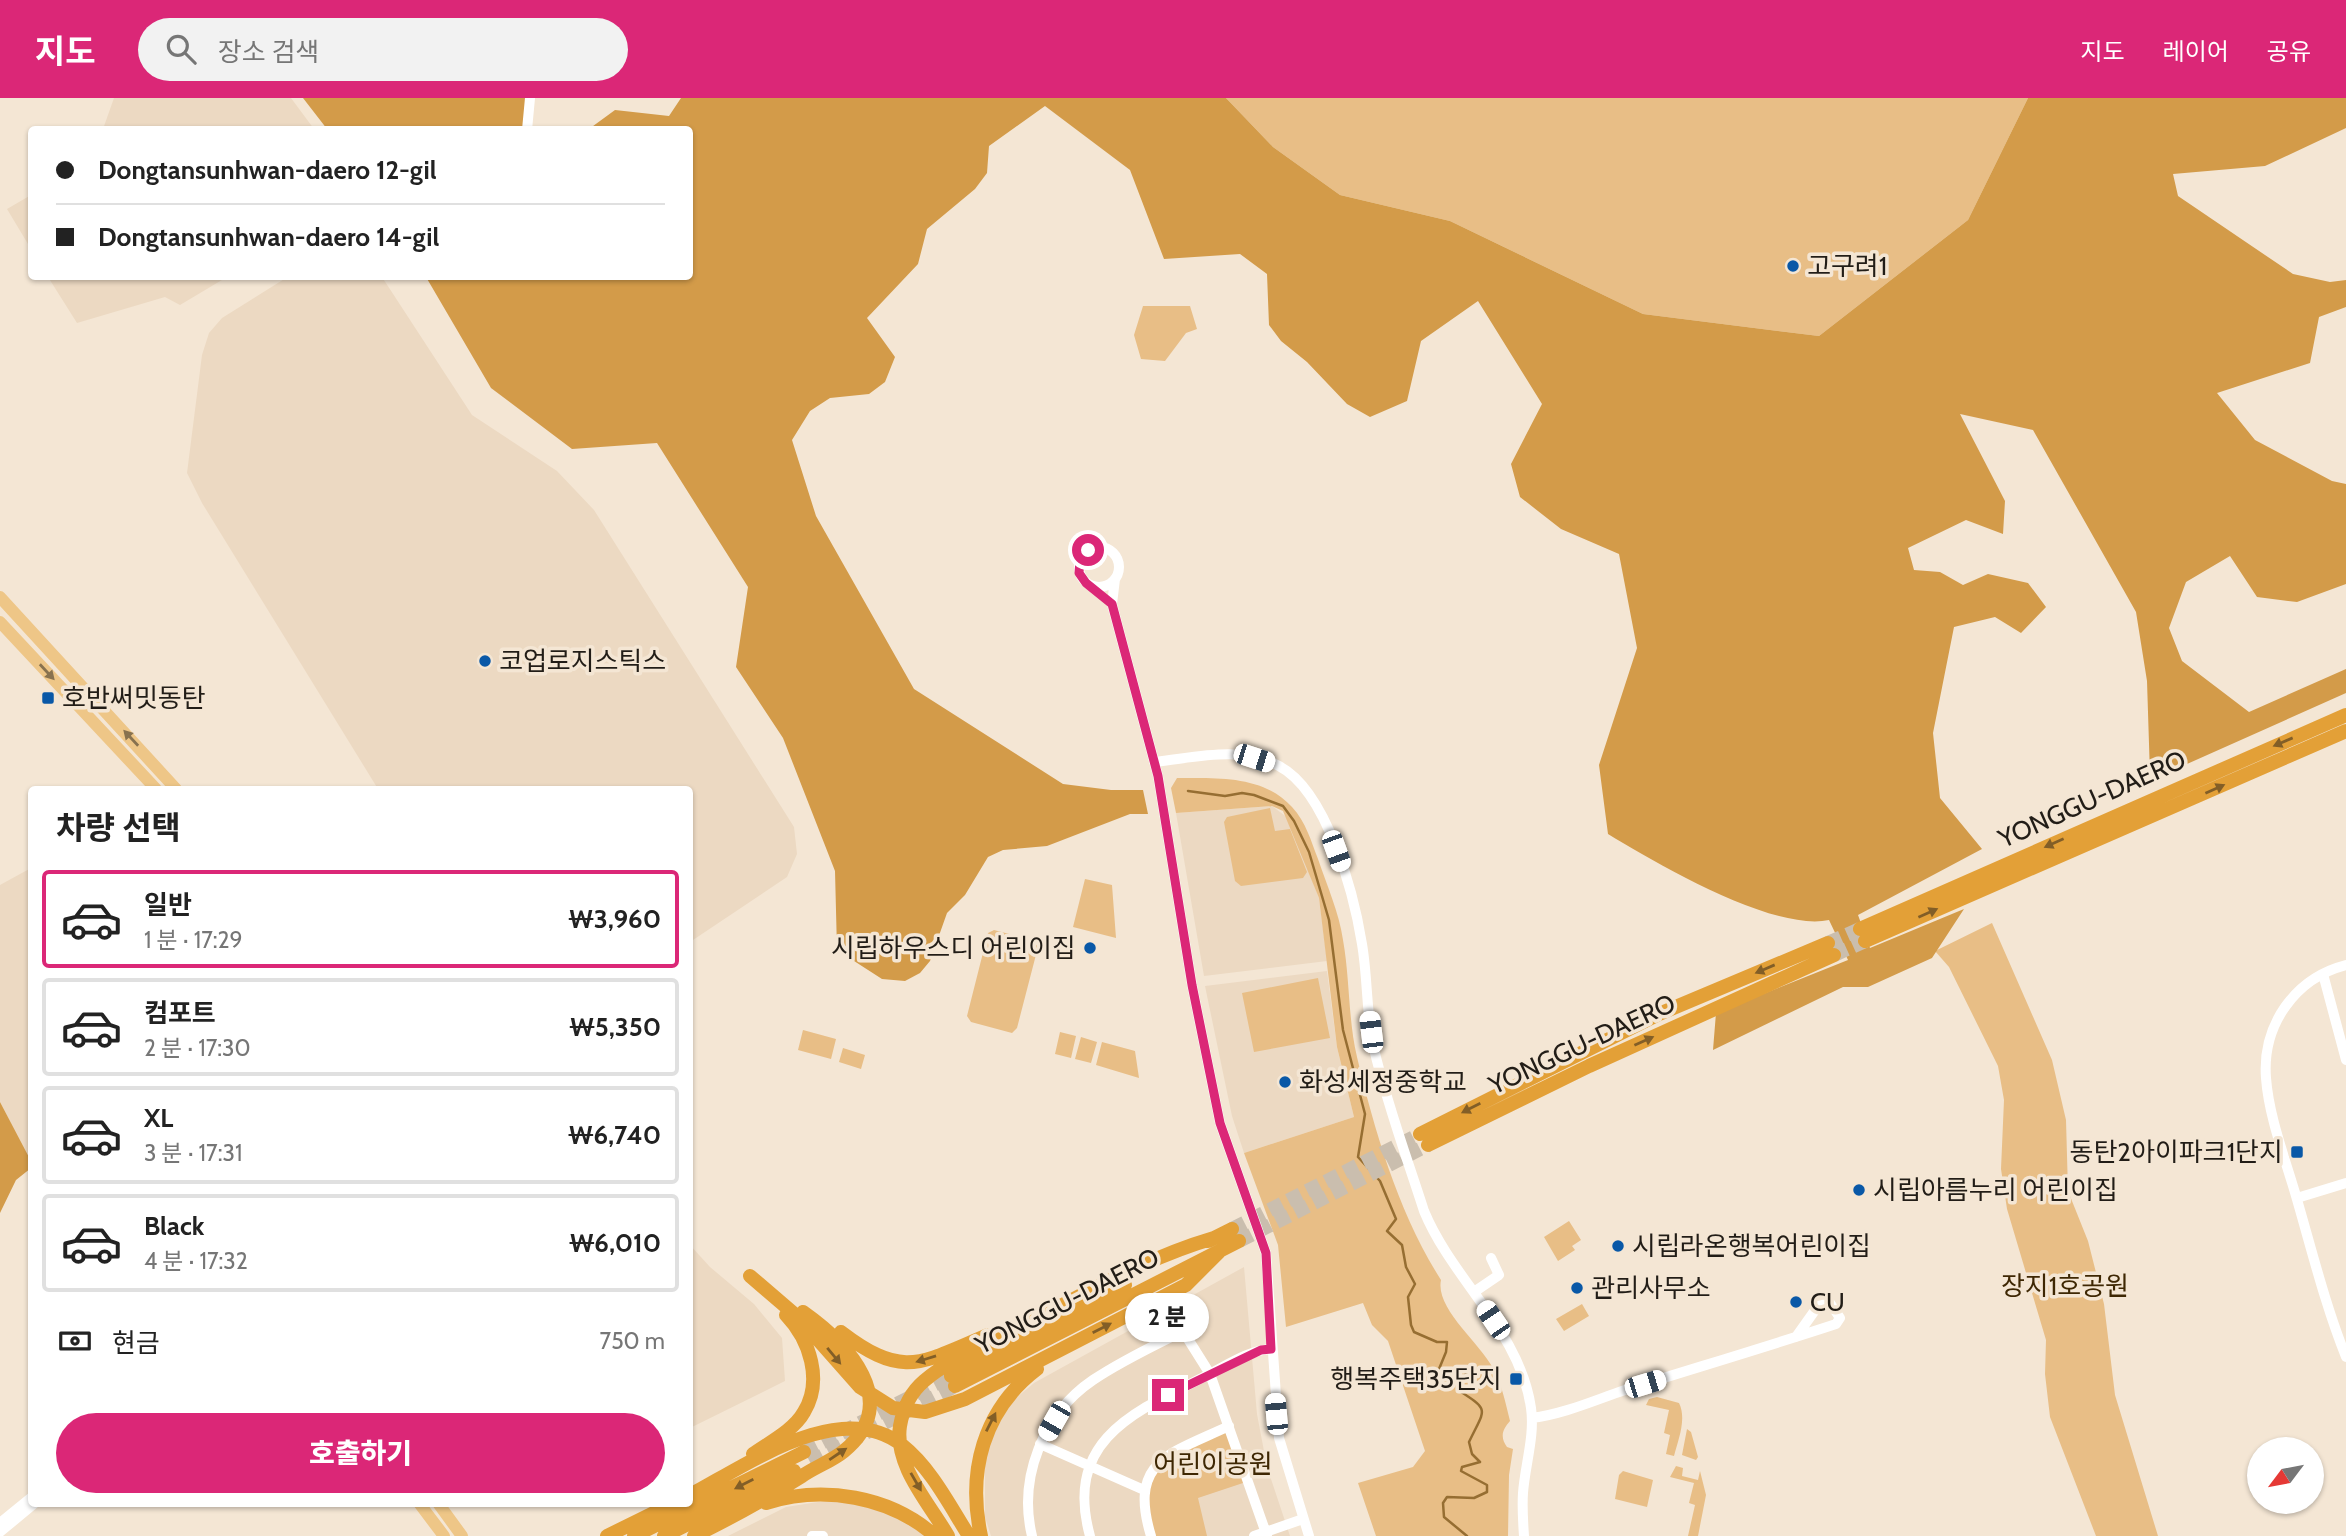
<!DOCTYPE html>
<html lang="ko">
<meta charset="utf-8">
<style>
:root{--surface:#fff;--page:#f2f2f2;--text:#222;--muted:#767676;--line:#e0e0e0;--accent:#db2777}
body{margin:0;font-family:Cabin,"Noto Sans KR",sans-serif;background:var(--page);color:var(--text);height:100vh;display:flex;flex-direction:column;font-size:26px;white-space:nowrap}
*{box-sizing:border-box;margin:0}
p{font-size:23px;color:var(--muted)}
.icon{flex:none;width:38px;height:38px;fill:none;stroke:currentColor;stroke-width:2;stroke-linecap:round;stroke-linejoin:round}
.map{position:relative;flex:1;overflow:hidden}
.sheet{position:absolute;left:28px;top:688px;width:665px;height:721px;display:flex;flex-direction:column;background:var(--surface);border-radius:7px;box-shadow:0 2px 5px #0004}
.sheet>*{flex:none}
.hud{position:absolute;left:28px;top:28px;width:665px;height:154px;border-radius:7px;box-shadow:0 2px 5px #0004;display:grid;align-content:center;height:154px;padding:0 28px;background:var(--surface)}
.needle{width:46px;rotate:238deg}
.controls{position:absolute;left:2247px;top:1339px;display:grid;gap:14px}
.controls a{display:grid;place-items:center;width:77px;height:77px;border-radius:50%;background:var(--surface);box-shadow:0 2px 5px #0004;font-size:35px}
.end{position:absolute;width:32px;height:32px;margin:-16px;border:9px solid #db2777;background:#fff;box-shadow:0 0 0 4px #fff}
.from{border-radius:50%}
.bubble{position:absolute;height:49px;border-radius:24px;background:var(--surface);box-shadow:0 2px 5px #0004;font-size:23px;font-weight:800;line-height:49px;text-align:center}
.car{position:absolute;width:21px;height:42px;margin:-21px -10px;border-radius:9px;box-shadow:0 0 5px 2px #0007;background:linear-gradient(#fff 24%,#345 0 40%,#fff 0 76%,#345 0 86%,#fff 0)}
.hud b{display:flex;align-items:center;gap:24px;height:66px;font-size:26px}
.hud b+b{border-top:2px solid var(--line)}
.hud i{width:18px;height:18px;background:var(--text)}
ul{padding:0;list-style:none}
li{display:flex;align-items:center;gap:21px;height:98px;margin:0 14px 10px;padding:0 14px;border:4px solid var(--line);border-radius:7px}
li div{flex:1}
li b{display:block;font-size:26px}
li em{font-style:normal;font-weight:800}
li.current{border-color:var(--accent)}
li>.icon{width:63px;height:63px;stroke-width:1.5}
h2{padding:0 28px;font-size:32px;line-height:84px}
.pay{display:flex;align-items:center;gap:18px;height:77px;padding:0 28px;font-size:26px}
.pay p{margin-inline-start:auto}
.button{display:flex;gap:14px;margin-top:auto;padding:14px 28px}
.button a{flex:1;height:80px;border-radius:42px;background:var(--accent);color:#fff;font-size:28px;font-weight:800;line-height:80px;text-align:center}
header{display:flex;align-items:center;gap:42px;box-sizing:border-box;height:98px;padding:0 35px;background:var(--accent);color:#fff}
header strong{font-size:33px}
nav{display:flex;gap:38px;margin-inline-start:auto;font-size:24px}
.search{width:490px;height:63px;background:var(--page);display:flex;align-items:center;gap:18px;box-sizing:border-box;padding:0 24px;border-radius:38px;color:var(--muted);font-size:26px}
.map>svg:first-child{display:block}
.built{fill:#ecd9c2}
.green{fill:#e8be86}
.forest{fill:#d39b49}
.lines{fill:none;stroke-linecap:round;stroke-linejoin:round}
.stream{stroke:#966e32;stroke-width:2.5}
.highway-tunnel{stroke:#cabeae;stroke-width:14;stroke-dasharray:14 7;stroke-linecap:butt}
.minor{stroke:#fff;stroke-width:10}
.major{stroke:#eec687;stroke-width:12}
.highway{stroke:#e3a037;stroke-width:14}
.oneway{fill:#88724f}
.oneway2{fill:#825e27}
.route{stroke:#db2777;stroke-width:9}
.poi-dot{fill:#0958a7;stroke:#f4e6d4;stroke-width:2.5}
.labels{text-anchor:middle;stroke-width:7;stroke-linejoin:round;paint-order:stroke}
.poi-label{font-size:26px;fill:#221d17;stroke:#f4e6d4;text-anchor:start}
.street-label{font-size:26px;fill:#221d17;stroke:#f4e6d4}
.park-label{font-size:26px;fill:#3e2703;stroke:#f4e6d4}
</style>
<header>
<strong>지도</strong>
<div class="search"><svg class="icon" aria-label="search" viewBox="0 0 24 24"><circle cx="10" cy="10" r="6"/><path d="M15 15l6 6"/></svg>장소 검색</div>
<nav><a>지도</a><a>레이어</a><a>공유</a></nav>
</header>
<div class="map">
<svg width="2346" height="1438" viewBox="0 0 2346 1438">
<rect width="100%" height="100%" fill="#f4e6d4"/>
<!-- built -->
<path class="built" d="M 114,0 L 291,0 L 314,31 L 103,31 Z
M 31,97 L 31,151 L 7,111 Z
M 289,178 L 382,179 L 472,317 L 557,373 L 594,412 L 794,729 L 797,756 L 787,779 L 690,844 L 690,691 L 378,691 L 202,405 L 187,375 L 202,257 L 209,235 L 222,220 Z
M 48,179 L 227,179 L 180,207 L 165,199 L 77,225 Z
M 1272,708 L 1288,720 L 1319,800 L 1327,863 L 1204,878 L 1176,715 Z
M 31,770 L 31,1065 L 0,1004 L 0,787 Z
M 1327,873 L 1337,949 L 1354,1019 L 1244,1055 L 1232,1018 L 1205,888 Z
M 690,1147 L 710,1169 L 754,1206 L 782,1240 L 785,1283 L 690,1330 Z
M 1244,1169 L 1257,1316 L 1267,1369 L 1290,1438 L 991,1438 L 985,1419 L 985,1362 L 988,1347 L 1009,1306 L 1034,1285 Z
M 837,1401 L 862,1402 L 934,1438 L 728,1438 L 786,1409 Z"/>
<!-- green -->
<path class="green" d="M 1226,0 L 2028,0 L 1968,122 L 1819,238 L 1643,216 L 1450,123 L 1340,97 L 1273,49 Z
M 1143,208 L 1190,208 L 1197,231 L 1186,235 L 1165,263 L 1141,261 L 1134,237 Z
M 1177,680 C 1217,680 1263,677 1292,709 C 1306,724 1311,743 1318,761 C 1327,788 1339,814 1343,842 C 1350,881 1348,921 1357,959 C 1375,1035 1399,1116 1441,1182 C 1435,1210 1479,1244 1493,1270 C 1502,1287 1505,1303 1510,1323 C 1502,1332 1500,1339 1507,1349 L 1513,1351 L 1509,1377 L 1508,1438 L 1376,1438 L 1358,1385 L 1413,1369 L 1425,1353 L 1388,1243 L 1372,1227 L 1363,1205 L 1286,1229 L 1278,1147 L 1244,1055 L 1354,1019 L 1337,949 L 1319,800 L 1283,713 L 1272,708 L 1176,715 L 1171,690 Z
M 1270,710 L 1275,733 L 1290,731 L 1307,774 L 1303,780 L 1241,788 L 1235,783 L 1224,724 L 1227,719 Z
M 1085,781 L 1112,787 L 1116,840 L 1073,829 Z
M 1992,825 L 2052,962 L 2066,1022 L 2068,1093 L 2088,1143 L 2104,1206 L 2115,1297 L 2158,1438 L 2096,1438 L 2050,1319 L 2045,1276 L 2046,1242 L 2007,1111 L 2001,1071 L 2004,1002 L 1998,968 L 1949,869 L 1935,853 Z
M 994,832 L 1032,842 L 1038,849 L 1017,930 L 1012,935 L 971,924 L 967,918 L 988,835 Z
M 1318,880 L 1330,940 L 1254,954 L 1242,895 Z
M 803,932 L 836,941 L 831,961 L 798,952 Z
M 1060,934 L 1076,938 L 1071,960 L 1055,956 Z
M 1081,939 L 1097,944 L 1091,965 L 1075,961 Z
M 1102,944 L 1135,953 L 1139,980 L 1096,967 Z
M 843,950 L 865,957 L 861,971 L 839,964 Z
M 1569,1123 L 1581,1142 L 1572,1148 L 1575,1152 L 1558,1163 L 1544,1139 Z
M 1582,1206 L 1589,1218 L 1564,1233 L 1556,1221 Z
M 1657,1299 L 1679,1305 C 1687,1321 1678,1342 1674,1358 L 1666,1356 L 1670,1337 L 1664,1335 L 1669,1312 L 1646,1307 L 1649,1301 Z
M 1229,1328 L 1249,1383 L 1198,1400 L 1207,1438 L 1151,1438 L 1143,1409 L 1160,1363 Z
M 1687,1331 L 1691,1334 L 1698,1359 L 1696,1362 L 1682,1357 Z
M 1676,1368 L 1683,1370 L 1682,1378 L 1698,1382 L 1700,1373 L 1706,1397 L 1698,1438 L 1688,1438 L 1695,1407 L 1689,1405 L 1694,1385 L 1670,1379 Z
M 1623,1373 L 1653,1382 L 1647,1409 L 1615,1401 L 1619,1377 Z"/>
<!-- forest -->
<path class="forest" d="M 303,0 L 526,0 L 524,32 L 327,31 Z
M 681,0 L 1226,0 L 1273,49 L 1340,97 L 1450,123 L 1643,216 L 1819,238 L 1968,122 L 2028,0 L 2346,0 L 2346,30 L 2265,68 L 2173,76 L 2178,98 L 2293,176 L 2330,184 L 2346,182 L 2346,209 L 2319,219 L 2310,265 L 2217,295 L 2255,342 L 2332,383 L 2346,386 L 2346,486 L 2297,504 L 2257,499 L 2230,458 L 2186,484 L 2169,530 L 2182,563 L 2249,614 L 2346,571 L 2346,595 L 2187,666 L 2150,677 L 2147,583 L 2136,514 L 2033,332 L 1960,316 L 2005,403 L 2003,436 L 1966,422 L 1908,450 L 1914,472 L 1940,474 L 1963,487 L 1988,476 L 2028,485 L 2046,509 L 2021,535 L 1995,519 L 1954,529 L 1933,635 L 1940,700 L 1982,751 L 1858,817 L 1870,850 L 1964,811 L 1932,860 L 1868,889 L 1843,889 L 1713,952 L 1716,915 L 1848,862 L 1829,822 C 1773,834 1656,765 1608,736 L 1599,667 L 1637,550 L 1619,456 L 1561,431 L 1520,399 L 1511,366 L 1542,306 L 1478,203 L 1421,243 L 1407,303 L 1370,319 L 1347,306 L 1307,264 L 1281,243 L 1269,227 L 1267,176 L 1240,156 L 1164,161 L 1130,72 L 1045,8 L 989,48 L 987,75 L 975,91 L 927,131 L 918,166 L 867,220 L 895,259 L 885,284 L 869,296 L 830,300 L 810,313 L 792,342 L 816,418 L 914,591 L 1063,686 L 1111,692 L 1143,692 L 1148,716 L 1130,716 L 1047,748 L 1003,752 L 988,759 L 965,797 L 947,815 L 930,863 L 920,875 L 905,883 L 882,881 L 837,852 L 835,773 L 783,640 L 736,569 L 748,489 L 657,345 L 572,351 L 491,290 L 426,179 L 690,178 L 690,32 L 589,31 L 615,12 L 669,18 Z
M 0,1004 L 32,1065 L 31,1070 L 16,1082 L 0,1115 Z"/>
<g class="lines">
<!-- stream -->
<path class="stream" d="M 1188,693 L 1225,698 L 1242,695 L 1254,697 L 1283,708 L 1294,723 L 1309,754 L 1329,822 L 1343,932 L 1365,1016 L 1358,1059 L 1380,1083 L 1396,1121 L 1387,1133 L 1402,1147 L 1406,1169 L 1415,1186 L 1408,1199 L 1411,1227 L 1414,1234 L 1437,1244 L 1447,1244 L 1446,1254 L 1439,1271 L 1447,1274 L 1468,1271 L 1458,1292 C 1491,1313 1485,1310 1469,1344 L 1472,1356 L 1480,1364 L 1462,1369 L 1461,1373 L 1487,1387 L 1487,1394 L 1474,1400 L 1447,1399 L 1443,1405 L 1444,1419 L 1467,1438"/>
<!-- highway-tunnel -->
<path class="highway-tunnel" d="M 1828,845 L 1860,831
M 1834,857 L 1865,843
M 1232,1131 L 1420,1036
M 1239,1143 L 1428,1047
M 804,1354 L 951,1278
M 810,1364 L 955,1288"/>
<!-- minor -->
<path class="minor" d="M 527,32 L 530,0
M1079 469a20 20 0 1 1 40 0a20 20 0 1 1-40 0Z
M 1115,481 L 1112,506 L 1158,678 L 1192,887 L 1220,1025 L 1266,1155 L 1279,1340 L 1309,1438
M 1154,664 C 1195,660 1239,647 1279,668 C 1327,693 1354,796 1362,846 C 1368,881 1366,916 1374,951 C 1387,1006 1407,1060 1424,1113 C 1453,1183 1520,1233 1531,1310 C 1535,1338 1525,1367 1523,1395 C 1522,1409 1523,1424 1524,1438
M 2346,867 C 2295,880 2262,927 2266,980 C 2269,1021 2287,1065 2298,1105 C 2313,1157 2326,1209 2346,1259
M 2323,876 L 2346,962
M 2297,1100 L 2346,1085
M 1474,1194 L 1499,1177 L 1491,1160
M 1532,1320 C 1564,1316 1595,1302 1625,1292 C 1695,1270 1766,1249 1836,1226 L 1840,1220 L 1830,1205 L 1818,1208 L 1796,1239
M 1040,1346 L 1144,1392
M 0,1425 L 32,1399
M 0,1434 L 35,1405
M 812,1438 L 823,1438
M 1032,1438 C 1018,1380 1043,1316 1093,1282 C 1121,1263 1153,1248 1183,1233 L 1210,1276 L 1267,1438
M 1090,1438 C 1064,1344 1131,1315 1202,1280 C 1223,1270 1248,1252 1271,1251
M 1151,1438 C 1128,1362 1170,1356 1229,1328
M 1254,1438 L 1303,1421"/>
<!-- major -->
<path class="major" d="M 0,499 L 176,691
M 0,524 L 156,691
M 419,1405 L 444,1438
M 438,1405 L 462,1438"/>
<!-- highway -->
<path class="highway" d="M 1860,831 L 2346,617
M 1865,843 L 2346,633
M 1420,1036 L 1659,916 L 1828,845
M 1428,1047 L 1589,968 L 1834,857
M 1208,1143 L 1232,1131
M 750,1178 L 799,1220 L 860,1289 L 893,1310 L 925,1314 L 965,1301 L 1186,1187 L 1219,1154
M 841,1234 C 904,1282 921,1265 988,1237
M 951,1278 L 1125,1187
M 955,1288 L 1239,1143
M 753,1356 C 770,1344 794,1332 804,1314 C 823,1283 810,1242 786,1217
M 690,1397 C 747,1367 841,1299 902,1347 C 931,1370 950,1408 969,1438
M 766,1405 C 823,1387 890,1398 935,1438
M 607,1438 L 674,1405
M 634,1438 L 804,1354
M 664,1438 L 794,1373
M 694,1438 C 731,1420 767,1400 802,1378 C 815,1369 832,1363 844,1353 C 904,1304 847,1245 803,1214
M 948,1438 C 930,1406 894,1368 900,1328 C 903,1311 911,1294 924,1283 C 948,1262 981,1250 1008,1236 C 1075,1201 1142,1161 1214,1140
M 981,1438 C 967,1374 983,1312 1037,1271"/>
</g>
<!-- one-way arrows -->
<defs><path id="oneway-solid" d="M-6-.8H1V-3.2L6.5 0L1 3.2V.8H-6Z" transform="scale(1.75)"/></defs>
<g class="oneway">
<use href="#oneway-solid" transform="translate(47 574) rotate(47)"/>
<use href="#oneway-solid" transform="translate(131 640) rotate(-133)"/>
</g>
<g class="oneway2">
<use href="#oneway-solid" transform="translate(2283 644) rotate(157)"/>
<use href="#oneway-solid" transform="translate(2215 691) rotate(-24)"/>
<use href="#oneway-solid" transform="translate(2054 745) rotate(156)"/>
<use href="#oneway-solid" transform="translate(1928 815) rotate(-24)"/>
<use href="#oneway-solid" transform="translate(1765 871) rotate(157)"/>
<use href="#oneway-solid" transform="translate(1644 943) rotate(-24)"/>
<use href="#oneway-solid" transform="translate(1471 1010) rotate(153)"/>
<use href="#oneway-solid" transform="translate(1102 1230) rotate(-27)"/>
<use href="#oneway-solid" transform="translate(834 1258) rotate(50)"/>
<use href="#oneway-solid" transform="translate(926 1261) rotate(163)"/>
<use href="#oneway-solid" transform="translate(991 1324) rotate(-63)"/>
<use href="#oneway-solid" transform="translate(838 1356) rotate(-34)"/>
<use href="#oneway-solid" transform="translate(916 1384) rotate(60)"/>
<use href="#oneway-solid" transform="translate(744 1386) rotate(153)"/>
</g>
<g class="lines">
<!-- route -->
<path class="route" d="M 1088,452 L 1080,462 L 1079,475 L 1086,485 L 1112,506 L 1158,678 L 1192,887 L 1220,1025 L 1266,1155 L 1271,1251 L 1261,1252 L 1168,1297"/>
</g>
<!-- markers -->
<g class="poi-dot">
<circle cx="1793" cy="168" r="7"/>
<circle cx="485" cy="563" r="7"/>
<rect x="41" y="593" width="14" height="14" rx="3.5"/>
<circle cx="1090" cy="850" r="7"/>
<circle cx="1285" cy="984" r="7"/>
<rect x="2290" y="1047" width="14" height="14" rx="3.5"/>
<circle cx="1859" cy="1092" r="7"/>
<circle cx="1618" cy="1148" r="7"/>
<circle cx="1577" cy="1190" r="7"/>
<circle cx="1796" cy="1204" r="7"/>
<rect x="1509" y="1274" width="14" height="14" rx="3.5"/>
</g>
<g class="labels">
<!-- poi labels -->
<g class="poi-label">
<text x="1807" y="177">고구려1</text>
<text x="499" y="572">코업로지스틱스</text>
<text x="62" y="609">호반써밋동탄</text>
<text x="1076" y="859" text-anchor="end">시립하우스디 어린이집</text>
<text x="1299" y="993">화성세정중학교</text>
<text x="2283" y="1063" text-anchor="end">동탄2아이파크1단지</text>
<text x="1873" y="1101">시립아름누리 어린이집</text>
<text x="1632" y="1157">시립라온행복어린이집</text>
<text x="1591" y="1199">관리사무소</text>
<text x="1810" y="1213">CU</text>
<text x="1502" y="1290" text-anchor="end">행복주택35단지</text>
</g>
<!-- street labels -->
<g class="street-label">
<text transform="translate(2092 701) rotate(-24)" y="9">YONGGU-DAERO</text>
<text transform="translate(1582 946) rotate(-25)" y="9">YONGGU-DAERO</text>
<text transform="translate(1067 1203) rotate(-27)" y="9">YONGGU-DAERO</text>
</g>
<!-- park labels -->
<g class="park-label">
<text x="2065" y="1197">장지1호공원</text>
<text x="1213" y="1375">어린이공원</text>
</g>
</g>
</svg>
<div class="controls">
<a><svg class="needle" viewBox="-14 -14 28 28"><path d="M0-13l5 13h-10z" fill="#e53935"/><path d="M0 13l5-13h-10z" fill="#767676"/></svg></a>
</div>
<i class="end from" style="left:1088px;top:452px"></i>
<i class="end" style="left:1168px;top:1297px"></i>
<div class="bubble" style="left:1125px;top:1195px;width:84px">2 분</div>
<i class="car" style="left:1254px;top:660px;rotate:108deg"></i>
<i class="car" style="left:1336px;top:753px;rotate:160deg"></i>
<i class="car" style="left:1371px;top:934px;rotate:353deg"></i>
<i class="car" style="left:1493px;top:1222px;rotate:326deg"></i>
<i class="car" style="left:1645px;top:1286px;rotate:73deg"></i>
<i class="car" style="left:1276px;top:1316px;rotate:355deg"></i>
<i class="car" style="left:1054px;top:1323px;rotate:210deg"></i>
<div class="hud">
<b><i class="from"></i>Dongtansunhwan-daero 12-gil</b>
<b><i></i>Dongtansunhwan-daero 14-gil</b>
</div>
<section class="sheet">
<h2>차량 선택</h2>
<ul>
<li class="current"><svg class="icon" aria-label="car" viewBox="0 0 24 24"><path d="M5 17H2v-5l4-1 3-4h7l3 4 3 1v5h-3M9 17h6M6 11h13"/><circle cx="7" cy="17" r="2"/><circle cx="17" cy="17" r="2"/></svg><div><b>일반</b><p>1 분 · 17:29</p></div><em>₩3,960</em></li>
<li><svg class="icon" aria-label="car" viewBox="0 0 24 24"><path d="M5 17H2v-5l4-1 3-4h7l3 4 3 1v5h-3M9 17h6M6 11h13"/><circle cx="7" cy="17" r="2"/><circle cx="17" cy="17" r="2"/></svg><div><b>컴포트</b><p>2 분 · 17:30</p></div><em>₩5,350</em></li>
<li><svg class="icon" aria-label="car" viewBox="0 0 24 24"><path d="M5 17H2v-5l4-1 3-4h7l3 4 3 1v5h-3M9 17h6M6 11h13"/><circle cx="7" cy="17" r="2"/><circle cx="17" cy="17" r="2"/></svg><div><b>XL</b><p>3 분 · 17:31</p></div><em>₩6,740</em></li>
<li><svg class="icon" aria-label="car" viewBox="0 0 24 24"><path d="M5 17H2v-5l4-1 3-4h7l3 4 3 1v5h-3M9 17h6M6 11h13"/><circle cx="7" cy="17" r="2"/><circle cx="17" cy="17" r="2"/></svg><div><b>Black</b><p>4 분 · 17:32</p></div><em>₩6,010</em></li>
</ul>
<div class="pay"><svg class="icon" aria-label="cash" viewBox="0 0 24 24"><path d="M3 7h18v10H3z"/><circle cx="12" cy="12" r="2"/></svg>현금<p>750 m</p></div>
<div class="button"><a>호출하기</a></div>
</section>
</div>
